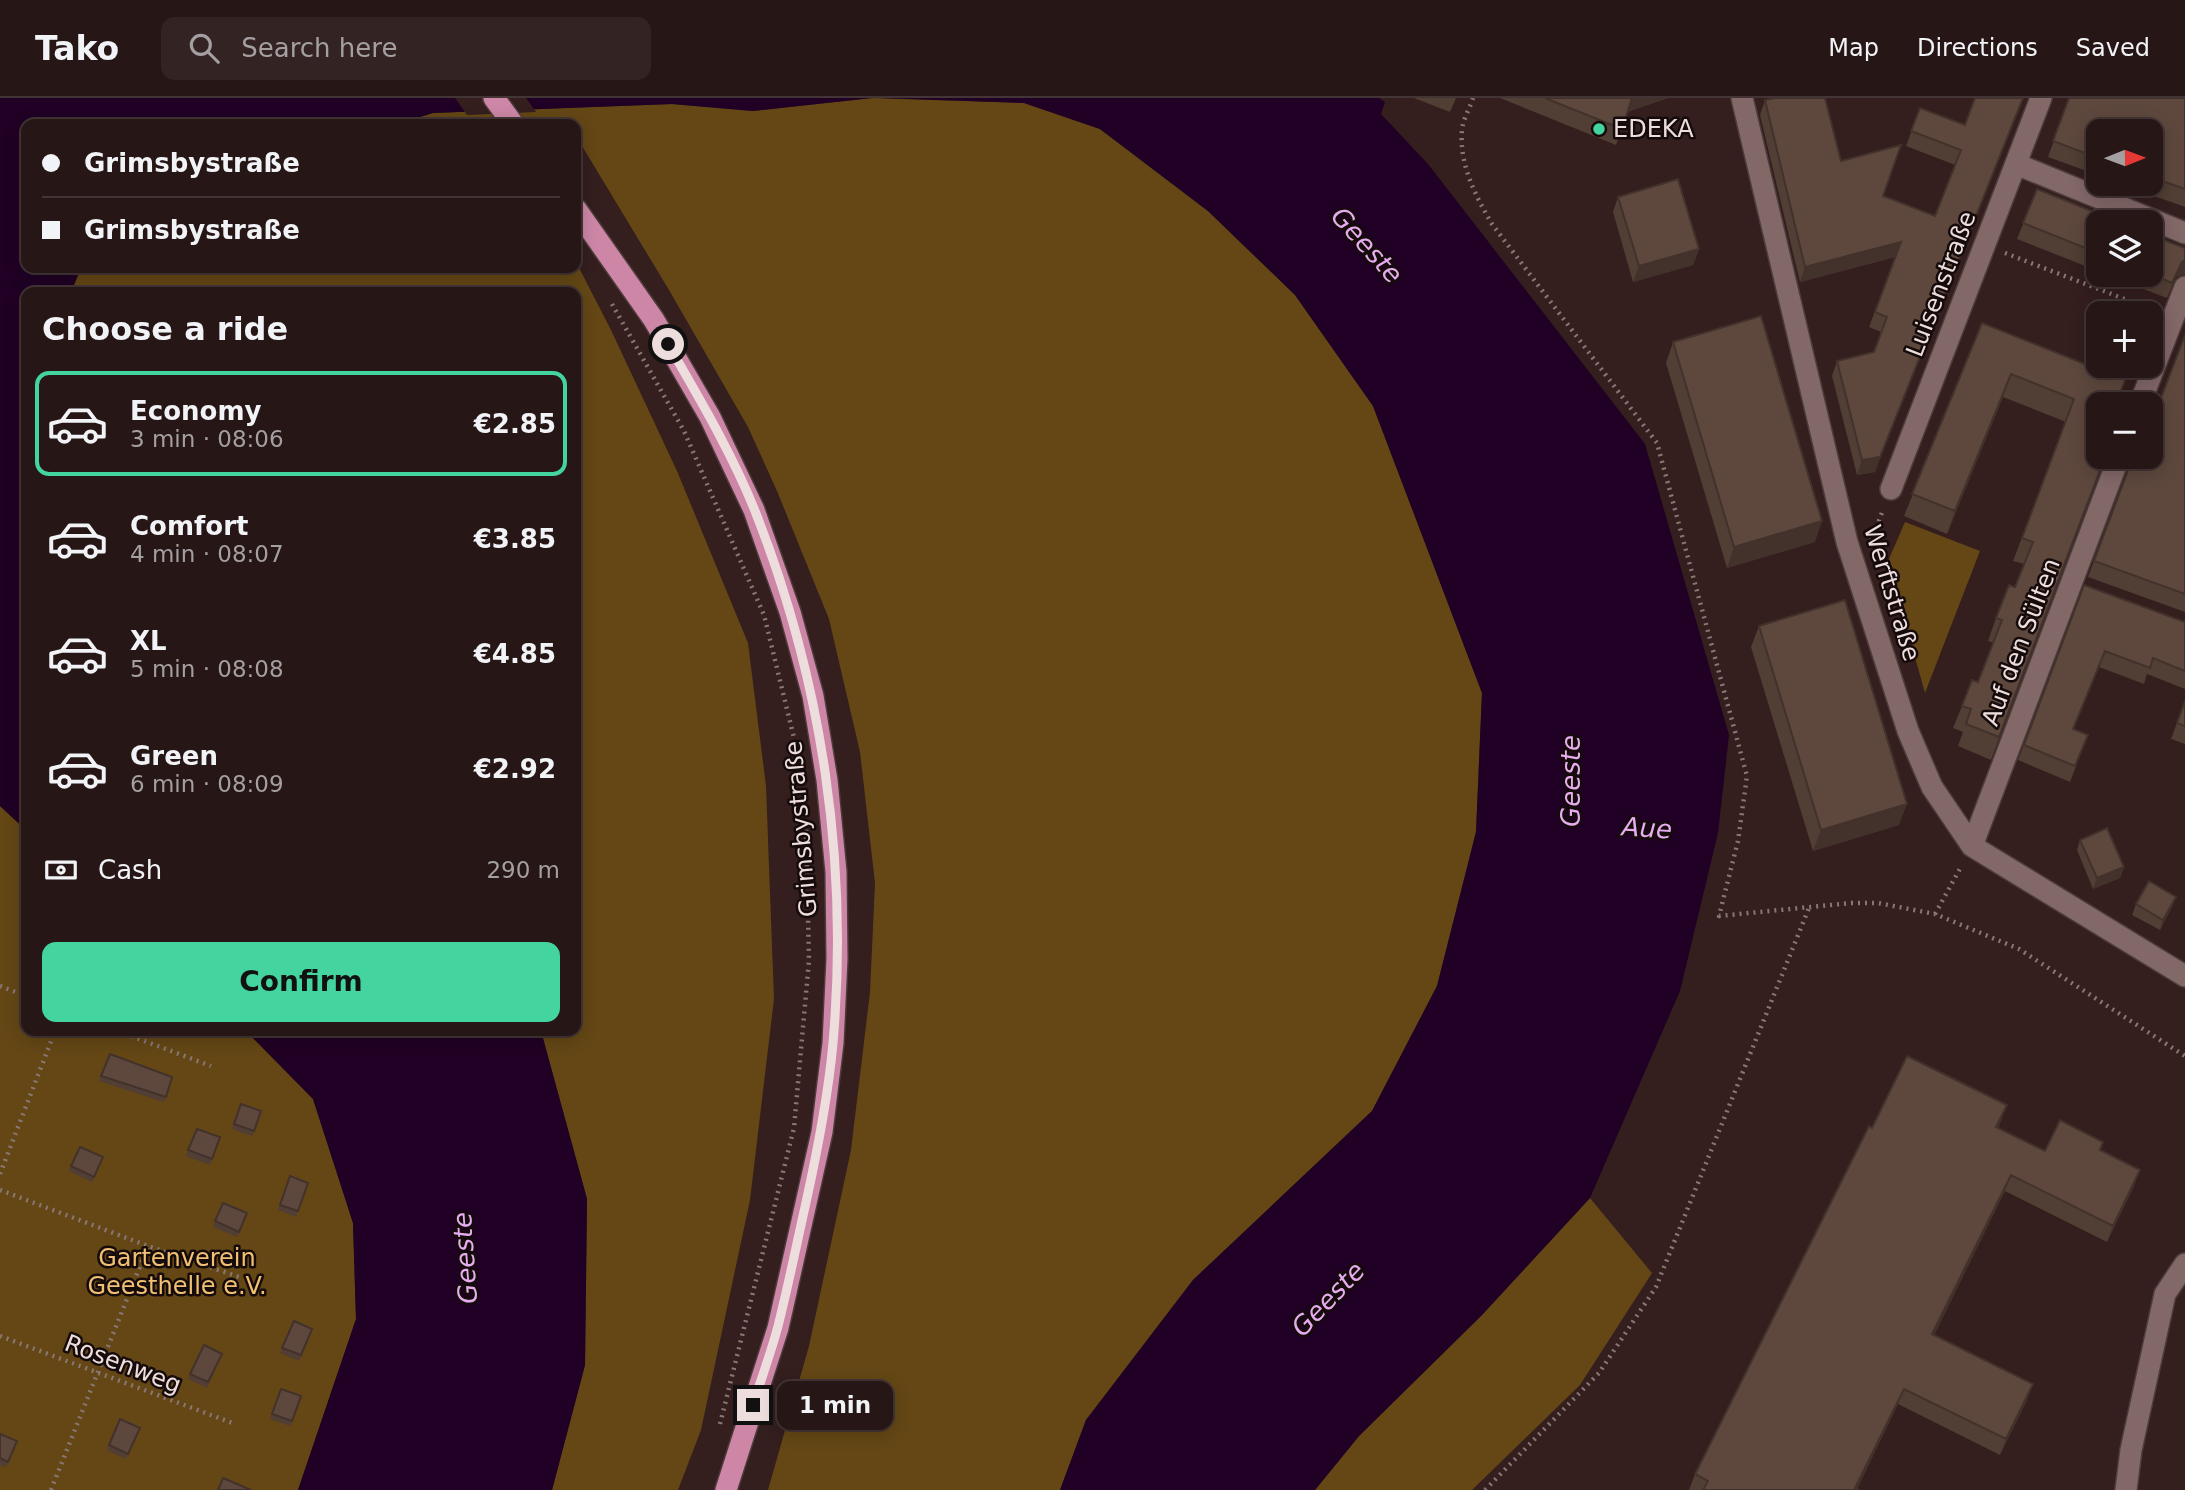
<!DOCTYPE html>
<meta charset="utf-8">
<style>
:root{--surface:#271616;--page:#332323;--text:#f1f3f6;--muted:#a49fa1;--line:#433535;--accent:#44d49f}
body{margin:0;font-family:"DejaVu Sans",sans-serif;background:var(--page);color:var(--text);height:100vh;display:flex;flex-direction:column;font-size:26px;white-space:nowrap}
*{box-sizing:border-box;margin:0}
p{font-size:23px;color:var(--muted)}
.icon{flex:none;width:38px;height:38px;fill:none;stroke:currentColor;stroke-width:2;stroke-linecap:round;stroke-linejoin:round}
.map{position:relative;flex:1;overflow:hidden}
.sheet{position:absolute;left:21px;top:189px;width:560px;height:749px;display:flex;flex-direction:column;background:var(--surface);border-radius:14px;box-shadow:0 4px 18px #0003,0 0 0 2px var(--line)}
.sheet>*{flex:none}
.top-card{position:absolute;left:21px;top:21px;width:560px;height:154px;border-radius:14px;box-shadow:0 4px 18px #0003,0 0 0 2px var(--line);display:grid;align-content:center;height:154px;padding:0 21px;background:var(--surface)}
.needle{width:46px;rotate:89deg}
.controls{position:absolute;left:2086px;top:21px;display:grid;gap:14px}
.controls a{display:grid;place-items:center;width:77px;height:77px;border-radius:14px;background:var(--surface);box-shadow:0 4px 18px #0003,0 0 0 2px var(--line);font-size:35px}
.end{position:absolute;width:32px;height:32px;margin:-16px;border:9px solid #eddedd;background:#111;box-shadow:0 0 0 4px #111}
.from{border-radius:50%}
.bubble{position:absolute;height:49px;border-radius:14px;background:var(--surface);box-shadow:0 4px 18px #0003,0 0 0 2px var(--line);font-size:23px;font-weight:700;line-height:49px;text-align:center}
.top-card b{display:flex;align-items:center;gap:24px;height:66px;font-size:26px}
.top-card b+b{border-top:2px solid var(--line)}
.top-card i{width:18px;height:18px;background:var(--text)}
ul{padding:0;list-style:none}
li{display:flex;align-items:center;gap:21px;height:105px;margin:0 14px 10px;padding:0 7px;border:4px solid transparent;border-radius:14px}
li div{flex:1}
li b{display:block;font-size:26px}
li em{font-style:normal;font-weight:700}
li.on{border-color:var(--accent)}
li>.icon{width:63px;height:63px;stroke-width:1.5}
h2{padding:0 21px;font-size:32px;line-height:84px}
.pay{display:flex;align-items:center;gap:18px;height:77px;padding:0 21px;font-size:26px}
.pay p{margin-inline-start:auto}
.button{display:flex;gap:14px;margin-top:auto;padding:14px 21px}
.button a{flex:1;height:80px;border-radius:14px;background:var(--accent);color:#111;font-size:28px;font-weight:700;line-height:80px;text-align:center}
header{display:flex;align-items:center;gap:42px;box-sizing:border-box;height:98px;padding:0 35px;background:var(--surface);border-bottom:2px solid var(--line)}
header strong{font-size:33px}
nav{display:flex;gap:38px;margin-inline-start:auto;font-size:24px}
.search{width:490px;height:63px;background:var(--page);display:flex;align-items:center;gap:18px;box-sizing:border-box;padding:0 24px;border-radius:14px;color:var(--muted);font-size:26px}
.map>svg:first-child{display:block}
.green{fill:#644715}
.water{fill:#200125}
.pier{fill:#341e1e}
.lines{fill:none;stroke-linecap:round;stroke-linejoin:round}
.minor-casing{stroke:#4d3b3b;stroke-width:24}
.highway-casing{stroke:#4d3b3b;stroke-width:24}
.path{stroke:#897776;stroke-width:4.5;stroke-dasharray:2 5;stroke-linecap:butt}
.minor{stroke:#836868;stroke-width:21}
.highway{stroke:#cd86a6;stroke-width:21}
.wall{fill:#513e35}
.shaded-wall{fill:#42322b}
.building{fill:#5e483e;stroke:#42322b;stroke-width:2}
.route{stroke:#eddedd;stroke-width:9}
.poi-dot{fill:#44d49f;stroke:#150b0b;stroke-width:2.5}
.labels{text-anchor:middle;stroke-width:5;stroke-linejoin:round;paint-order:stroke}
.poi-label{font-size:24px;fill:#eddedd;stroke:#150b0b;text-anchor:start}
.street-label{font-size:24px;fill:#eddedd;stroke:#150b0b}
.park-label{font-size:24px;fill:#f2c072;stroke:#150b0b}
.water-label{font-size:26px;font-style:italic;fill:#e6acef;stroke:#150b0b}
</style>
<header>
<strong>Tako</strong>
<div class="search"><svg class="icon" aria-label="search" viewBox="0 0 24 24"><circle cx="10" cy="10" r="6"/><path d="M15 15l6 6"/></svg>Search here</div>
<nav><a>Map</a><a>Directions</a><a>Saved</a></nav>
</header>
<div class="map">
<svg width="2185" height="1392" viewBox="0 0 2185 1392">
<rect width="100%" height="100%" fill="#341e1e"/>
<!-- green -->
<path class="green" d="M 872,0 L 1024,5 L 1100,31 L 1208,113 L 1295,197 L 1373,308 L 1482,595 L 1476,734 L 1437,888 L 1372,1013 L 1193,1182 L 1086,1322 L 1060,1392 L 768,1392 L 809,1248 L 851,1052 L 870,894 L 875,785 L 860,654 L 829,521 L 777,393 L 748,329 L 669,192 L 576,38 L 576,26 L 397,26 L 433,15 L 672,6 L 753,13 Z
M 576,164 L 611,232 L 677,373 L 748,545 L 766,688 L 774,901 L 750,1102 L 701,1332 L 678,1392 L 552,1392 L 585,1267 L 587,1101 L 541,933 L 576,933 L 576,194 L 71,194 L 81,170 L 576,170 Z
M 1905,424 L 1980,453 L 1925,595 L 1888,463 Z
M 0,708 L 26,732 L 26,933 L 246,933 L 313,1001 L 353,1125 L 356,1221 L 298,1392 L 0,1392 Z
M 1590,1100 L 1652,1175 L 1580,1287 L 1472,1392 L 1315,1392 L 1359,1338 L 1482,1217 Z"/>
<!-- water -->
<path class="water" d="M 0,0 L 872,0 L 753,13 L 672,6 L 433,15 L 397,26 L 26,26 L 26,170 L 81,170 L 71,194 L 26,194 L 26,732 L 0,708 Z
M 879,0 L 1379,0 L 1385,4 L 1381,16 L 1428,66 L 1645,346 L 1729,637 L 1718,735 L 1680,893 L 1590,1100 L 1482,1217 L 1359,1338 L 1315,1392 L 1060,1392 L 1086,1322 L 1193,1182 L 1372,1013 L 1437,888 L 1476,734 L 1482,595 L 1373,308 L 1295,197 L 1208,113 L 1100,31 L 1024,5 Z
M 246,933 L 541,933 L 587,1101 L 585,1267 L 552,1392 L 298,1392 L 356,1221 L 353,1125 L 313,1001 Z"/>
<!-- pier -->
<path class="pier" d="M 455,0 L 526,0 L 536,14 L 467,17 Z"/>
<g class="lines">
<defs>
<path id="minor" d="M 1742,0 L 1847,444 L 1908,633 L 1932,689 L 1972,748 L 2185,878
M 2016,66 L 2185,135
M 2140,306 L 2185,189
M 1891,391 L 2041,0
M 1972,748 L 2119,359
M 2126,1392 L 2131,1352 L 2165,1196 L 2185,1166"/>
<path id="highway" d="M 494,0 L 513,26
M 576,111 L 654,222 L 710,319 L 754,412 L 790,514 L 813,598 L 827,682 L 836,774 L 837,861 L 833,945 L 822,1034 L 778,1230 L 726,1392"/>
</defs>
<!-- minor casing -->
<use href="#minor" class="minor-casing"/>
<!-- highway casing -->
<use href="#highway" class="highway-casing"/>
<!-- path -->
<path class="path" d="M 1473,0 C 1470,10 1463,21 1462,32 C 1459,66 1475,97 1492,126 L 1657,345 L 1747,678 L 1738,743 L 1719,818 L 1851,805 L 1878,805 L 1935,816 L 2019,851 L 2185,958
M 2005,155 L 2153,212
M 612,206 L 684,333 L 764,517 L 795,644
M 1871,443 L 1883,412
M 1935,816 L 1962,767
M 0,888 L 26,898
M 118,933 L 211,968
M 0,1076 L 55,933
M 0,1092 L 148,1148 L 242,1180
M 0,1238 L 235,1326
M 720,1326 L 794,1030 L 809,862 L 806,729
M 51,1392 L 148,1148
M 1485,1392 L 1599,1275 L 1656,1189 L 1809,810"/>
<!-- minor -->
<use href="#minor" class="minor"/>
<!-- highway -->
<use href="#highway" class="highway"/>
</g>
<!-- wall -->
<path class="wall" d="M 1414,0 L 1456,0 L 1450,14 Z
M 1500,0 L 1668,0 L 1627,14 L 1616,47 Z
M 1975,0 L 1875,374 L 1857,377 L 1832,278 L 1837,263 L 1874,254 L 1881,234 L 1869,229 L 1895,159 L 1800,184 L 1760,17 L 1765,2 L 1883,98 L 1935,118 L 1955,67 L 1906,48 L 1920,10 L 1965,27 Z
M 2069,0 L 2185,0 L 2185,109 L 2121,86 L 2151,86 L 2151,33 L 2098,33 L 2098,77 L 2048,59 Z
M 2037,91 L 2098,124 L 2098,173 L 2017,141 Z
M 1618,99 L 1699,151 L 1693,167 L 1633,184 L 1613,114 Z
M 2151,137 L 2185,150 L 2185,176 L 2176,179 L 2167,200 L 2107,177 L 2151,177 Z
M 1982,225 L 2125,282 L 2117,306 L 2098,306 L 2105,359 L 1991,662 L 1958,648 L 1963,634 L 1953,630 L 1962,608 L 1978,584 L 1994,545 L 1988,543 L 1996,520 L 2015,489 L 2024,466 L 2013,463 L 2066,324 L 2003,299 L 1947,436 L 1904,418 Z
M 2185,237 L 2185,514 L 2088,479 L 2133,359 L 2151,359 Z
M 1673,244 L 1815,444 L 1727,470 L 1666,265 Z
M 2084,487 L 2185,524 L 2185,591 L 2147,576 L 2144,586 L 2099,569 L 2073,631 L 2082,653 L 2070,684 L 2018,662 Z
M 1759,528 L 1899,727 L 1813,753 L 1751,549 Z
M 2185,603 L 2185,646 L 2171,641 Z
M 2080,742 L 2124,769 L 2120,780 L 2093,791 L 2077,752 Z
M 2176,799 L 2172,809 L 2160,832 L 2132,817 L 2136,806 Z
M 110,956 L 172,979 L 164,1004 L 99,983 Z
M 241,1006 L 261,1013 L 252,1038 L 232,1031 Z
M 2001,1023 L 1998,1030 L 2045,1053 L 2101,1052 L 2134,1088 L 2107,1144 L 2005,1093 L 1934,1237 L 2027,1302 L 2000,1357 L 1898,1306 L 1857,1391 L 1859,1392 L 1689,1392 L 1695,1376 L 1872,1030 Z
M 197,1031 L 220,1039 L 210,1067 L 186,1058 Z
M 103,1059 L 92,1084 L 69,1073 L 71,1068 Z
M 290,1078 L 308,1085 L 296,1119 L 278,1112 Z
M 223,1105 L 247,1115 L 237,1139 L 213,1129 Z
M 294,1223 L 312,1231 L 299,1263 L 280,1255 Z
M 222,1256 L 207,1290 L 188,1281 L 190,1276 Z
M 281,1291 L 292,1323 L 290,1328 L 270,1321 Z
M 120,1321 L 140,1330 L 126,1361 L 107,1352 Z
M 0,1336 L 17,1343 L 6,1369 L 0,1367 Z"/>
<!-- shaded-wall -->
<path class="shaded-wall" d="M 1632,0 L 1668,0 L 1626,14 Z
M 2023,0 L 1875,374 L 1857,377 L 1862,362 Z
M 1901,144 L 1896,159 L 1800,184 L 1805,169 Z
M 1699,151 L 1693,167 L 1633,184 L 1639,168 Z
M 2185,162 L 2185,172 L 2184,176 L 2176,179 L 2167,200 L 2182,164 Z
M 2011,276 L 2003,299 L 1947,436 L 1955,413 Z
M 1822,423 L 1815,444 L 1727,470 L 1734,449 Z
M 1907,706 L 1899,727 L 1813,753 L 1821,732 Z
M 2124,769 L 2120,780 L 2093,791 L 2097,780 Z
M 2176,799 L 2172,809 L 2160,832 L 2163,822 Z
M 2007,1007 L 2001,1023 L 1991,1045 L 1996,1029 Z
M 2140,1072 L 2134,1088 L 2107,1144 L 2113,1128 Z
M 2011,1077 L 2005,1093 L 1927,1252 L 1932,1236 Z
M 2033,1286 L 2027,1302 L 2000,1357 L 2006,1341 Z
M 1904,1291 L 1898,1306 L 1856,1392 L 1854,1392 Z"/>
<!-- building -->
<path class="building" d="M 1545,0 L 1632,0 L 1622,31 Z
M 1775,0 L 1825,0 L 1841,63 L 1901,47 L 1883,98 L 1935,118 L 1961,52 L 1911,33 L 1920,10 L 1965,27 L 1975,0 L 2023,0 L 1880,359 L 1862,362 L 1837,263 L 1874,254 L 1887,219 L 1875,214 L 1901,144 L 1805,169 L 1765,2 Z
M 2069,0 L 2185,0 L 2185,91 L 2151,79 L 2151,33 L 2098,33 L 2098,60 L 2053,43 Z
M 1678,81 L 1699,151 L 1639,168 L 1618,99 Z
M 2037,91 L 2119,124 L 2098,124 L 2098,155 L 2023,125 Z
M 2151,137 L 2185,150 L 2185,162 L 2182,164 L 2172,185 L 2151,176 Z
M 1761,218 L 1822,423 L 1734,449 L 1673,244 Z
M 1982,225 L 2125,282 L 2116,306 L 2098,306 L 2098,359 L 2105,359 L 1999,639 L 1966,626 L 1971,611 L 1962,608 L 1972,582 L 1978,584 L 2002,522 L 1996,520 L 2009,487 L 2015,489 L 2033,444 L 2022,440 L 2074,301 L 2011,276 L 1955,413 L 1912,396 Z
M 2185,237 L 2185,496 L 2094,463 L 2133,359 L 2151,359 L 2151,326 Z
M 2084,487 L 2185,524 L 2185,573 L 2153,560 L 2150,570 L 2105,553 L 2073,631 L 2088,637 L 2075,668 L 2024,647 Z
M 1845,502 L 1907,706 L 1821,732 L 1759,528 Z
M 2185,603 L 2185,628 L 2177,625 Z
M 2107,730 L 2124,769 L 2097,780 L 2080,742 Z
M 2149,783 L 2176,799 L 2163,822 L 2136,806 Z
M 110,956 L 172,979 L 166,999 L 101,978 Z
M 1907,958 L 2007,1007 L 1996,1029 L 2045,1053 L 2060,1022 L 2103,1044 L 2100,1052 L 2140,1072 L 2113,1128 L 2011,1077 L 1932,1236 L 2033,1286 L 2006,1341 L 1904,1291 L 1855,1390 L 1859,1392 L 1703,1392 L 1708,1383 L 1695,1376 L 1869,1028 L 1872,1030 Z
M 241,1006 L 261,1013 L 254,1033 L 234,1026 Z
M 197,1031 L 220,1039 L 212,1061 L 188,1052 Z
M 80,1049 L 103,1059 L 94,1079 L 71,1068 Z
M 290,1078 L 308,1085 L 298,1113 L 280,1107 Z
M 223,1105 L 247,1115 L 239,1134 L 215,1123 Z
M 294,1223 L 312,1231 L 301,1257 L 282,1250 Z
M 204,1247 L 222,1256 L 208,1284 L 190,1276 Z
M 281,1291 L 301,1298 L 292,1323 L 272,1316 Z
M 120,1321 L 140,1330 L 128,1356 L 109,1347 Z
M 0,1336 L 17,1343 L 8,1364 L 0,1360 Z
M 223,1380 L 251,1392 L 218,1392 Z"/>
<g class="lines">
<!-- route -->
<path class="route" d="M 668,246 C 699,300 732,355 755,413 C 822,582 849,764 833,945 C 828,1001 817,1055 805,1109 C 796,1149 788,1189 778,1228 C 771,1255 761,1281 753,1307"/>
</g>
<!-- markers -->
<circle class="poi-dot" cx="1599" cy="31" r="7"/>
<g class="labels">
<!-- poi labels -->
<g class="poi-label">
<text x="1613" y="39">EDEKA</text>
</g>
<!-- street labels -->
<g class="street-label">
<text transform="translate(1941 186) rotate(-69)" y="8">Luisenstraße</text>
<text transform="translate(1892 495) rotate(73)" y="8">Werftstraße</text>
<text transform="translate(2021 544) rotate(-69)" y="8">Auf den Sülten</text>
<text transform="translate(801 731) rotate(-95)" y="8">Grimsbystraße</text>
<text transform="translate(123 1266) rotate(21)" y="8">Rosenweg</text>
</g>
<!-- park labels -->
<g class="park-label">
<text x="177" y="1168">Gartenverein<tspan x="177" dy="28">Geesthelle e.V.</tspan></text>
</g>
<!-- water labels -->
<g class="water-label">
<text transform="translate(1367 147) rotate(48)" y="9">Geeste</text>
<text transform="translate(1571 683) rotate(-90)" y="9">Geeste</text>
<text transform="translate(1647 730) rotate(4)" y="9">Aue</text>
<text transform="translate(465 1160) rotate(-94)" y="9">Geeste</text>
<text transform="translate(1328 1201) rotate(-46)" y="9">Geeste</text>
</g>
</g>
</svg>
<div class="controls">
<a><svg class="needle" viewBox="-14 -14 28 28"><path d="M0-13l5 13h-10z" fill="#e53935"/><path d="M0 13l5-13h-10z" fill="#a49fa1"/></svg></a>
<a><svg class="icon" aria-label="layers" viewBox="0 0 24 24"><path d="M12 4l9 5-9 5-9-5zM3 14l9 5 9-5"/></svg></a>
<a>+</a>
<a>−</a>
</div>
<i class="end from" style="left:668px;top:246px"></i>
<i class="end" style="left:753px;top:1307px"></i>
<div class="bubble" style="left:777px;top:1283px;width:116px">1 min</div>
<div class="top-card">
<b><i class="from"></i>Grimsbystraße</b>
<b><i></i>Grimsbystraße</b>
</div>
<section class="sheet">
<h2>Choose a ride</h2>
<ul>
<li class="on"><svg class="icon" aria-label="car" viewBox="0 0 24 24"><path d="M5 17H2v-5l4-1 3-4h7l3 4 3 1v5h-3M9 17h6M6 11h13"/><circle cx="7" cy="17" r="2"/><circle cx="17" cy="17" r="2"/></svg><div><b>Economy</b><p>3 min · 08:06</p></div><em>€2.85</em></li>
<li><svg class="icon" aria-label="car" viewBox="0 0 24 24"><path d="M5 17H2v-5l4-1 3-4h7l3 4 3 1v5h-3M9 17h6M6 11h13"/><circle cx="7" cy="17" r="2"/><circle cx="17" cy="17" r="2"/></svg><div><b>Comfort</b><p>4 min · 08:07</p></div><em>€3.85</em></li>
<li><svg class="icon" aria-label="car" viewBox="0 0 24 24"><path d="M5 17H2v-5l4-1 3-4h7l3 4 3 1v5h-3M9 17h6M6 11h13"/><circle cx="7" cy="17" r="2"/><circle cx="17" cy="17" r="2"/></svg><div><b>XL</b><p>5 min · 08:08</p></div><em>€4.85</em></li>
<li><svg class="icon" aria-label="car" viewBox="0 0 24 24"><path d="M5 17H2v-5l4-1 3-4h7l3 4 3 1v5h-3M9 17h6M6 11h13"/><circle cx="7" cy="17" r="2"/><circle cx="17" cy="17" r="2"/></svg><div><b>Green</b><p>6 min · 08:09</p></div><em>€2.92</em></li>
</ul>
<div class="pay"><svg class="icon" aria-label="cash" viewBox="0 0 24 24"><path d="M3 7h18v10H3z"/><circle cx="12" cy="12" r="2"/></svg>Cash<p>290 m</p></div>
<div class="button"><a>Confirm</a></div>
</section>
</div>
